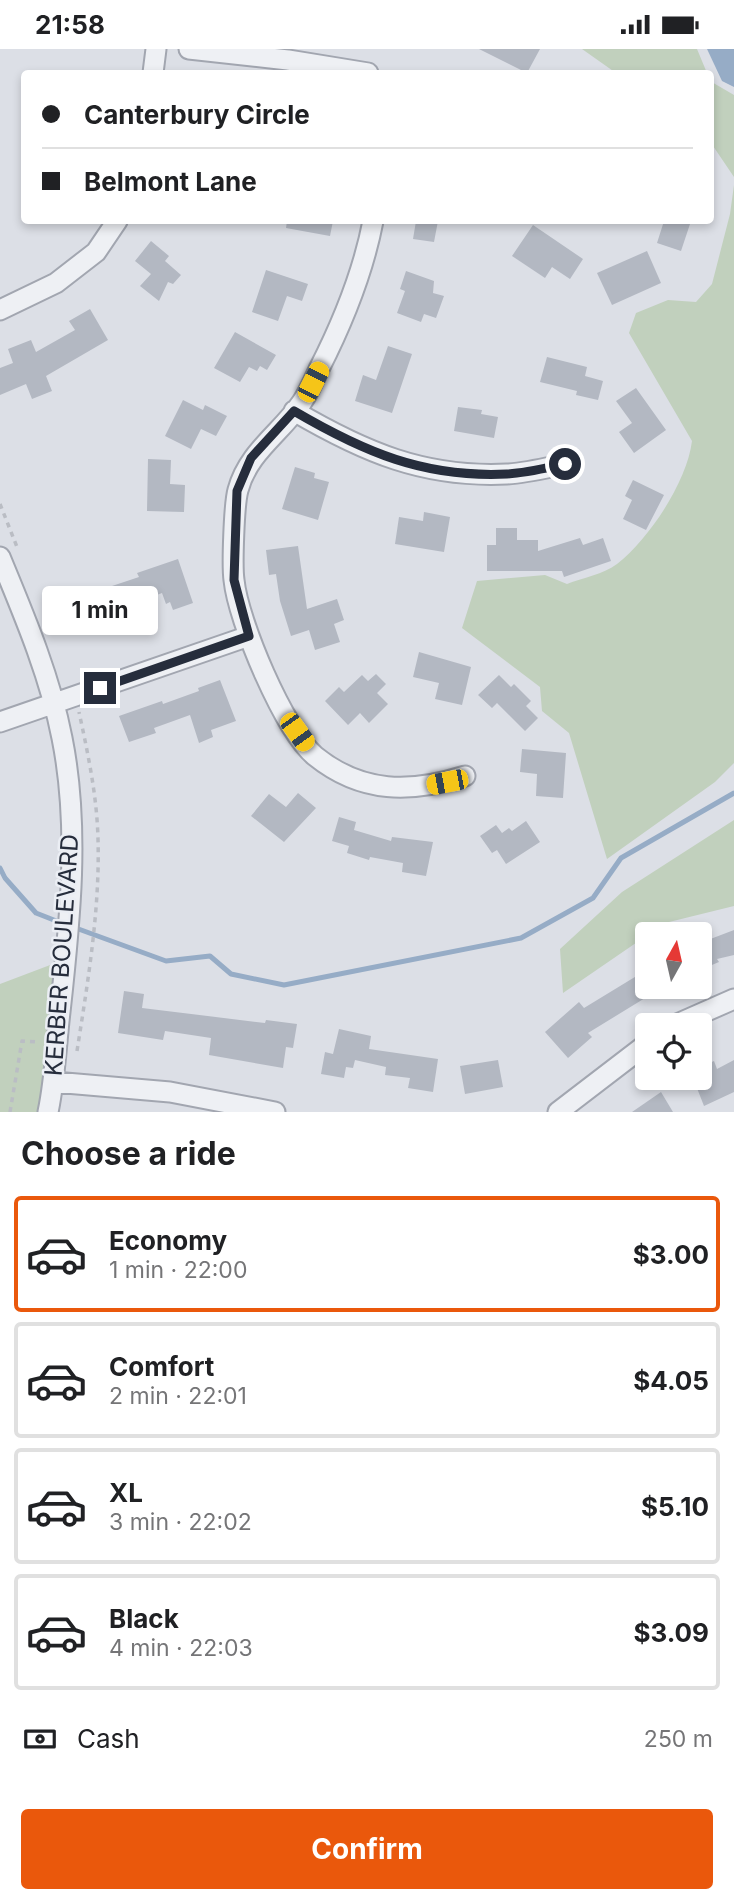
<!DOCTYPE html>
<meta charset="utf-8">
<style>
:root{--surface:#fff;--page:#f2f2f2;--text:#202124;--muted:#757577;--line:#e0e0e0;--accent:#ea580c}
body{margin:0;font-family:Inter,sans-serif;background:var(--page);color:var(--text);height:100vh;display:flex;flex-direction:column;font-size:26px;white-space:nowrap}
*{box-sizing:border-box;margin:0}
p{font-size:23px;color:var(--muted)}
.icon{flex:none;width:38px;height:38px;fill:none;stroke:currentColor;stroke-width:2;stroke-linecap:round;stroke-linejoin:round}
.map{position:relative;height:1063px;overflow:hidden}
.side{display:flex;flex-direction:column;background:var(--surface);flex:1}
.side>*{flex:none}
.top-card{position:absolute;left:21px;top:21px;width:693px;height:154px;border-radius:7px;box-shadow:0 4px 10px #0003;display:grid;align-content:center;height:154px;padding:0 21px;background:var(--surface)}
.needle{width:46px;rotate:8deg}
.controls{position:absolute;left:635px;top:873px;display:grid;gap:14px}
.controls a{display:grid;place-items:center;width:77px;height:77px;border-radius:7px;background:var(--surface);box-shadow:0 4px 10px #0003;font-size:35px}
.end{position:absolute;width:32px;height:32px;margin:-16px;border:9px solid #262d3c;background:#fff;box-shadow:0 0 0 4px #fff}
.from{border-radius:50%}
.bubble{position:absolute;height:49px;border-radius:7px;background:var(--surface);box-shadow:0 4px 10px #0003;font-size:23px;font-weight:700;line-height:49px;text-align:center}
.car{position:absolute;width:21px;height:42px;margin:-21px -10px;border-radius:9px;box-shadow:0 0 5px 2px #0007;background:linear-gradient(#f5c518 24%,#345 0 40%,#f5c518 0 76%,#345 0 86%,#f5c518 0)}
.top-card b{display:flex;align-items:center;gap:24px;height:66px;font-size:26px}
.top-card b+b{border-top:2px solid var(--line)}
.top-card i{width:18px;height:18px;background:var(--text)}
ul{padding:0;list-style:none}
li{display:flex;align-items:center;gap:21px;height:116px;margin:0 14px 10px;padding:0 7px;border:4px solid var(--line);border-radius:7px}
li div{flex:1}
li b{display:block;font-size:26px}
li em{font-style:normal;font-weight:700}
li.on{border-color:var(--accent)}
li>.icon{width:63px;height:63px;stroke-width:1.5}
h2{padding:0 21px;font-size:32px;line-height:84px}
.pay{display:flex;align-items:center;gap:18px;height:77px;padding:0 21px;font-size:26px}
.pay p{margin-inline-start:auto}
.primary-button{display:flex;gap:14px;margin-top:auto;padding:14px 21px}
.primary-button a{flex:1;height:80px;border-radius:7px;background:var(--accent);color:#fff;font-size:28px;font-weight:700;line-height:80px;text-align:center}
.status{display:flex;justify-content:space-between;align-items:center;height:49px;padding:0 35px;background:var(--surface);direction:ltr}
.status svg{height:19px;fill:currentColor}
.map>svg:first-child{display:block}
.green{fill:#c1d0bd}
.water{fill:#96acc6}
.lines{fill:none;stroke-linecap:round;stroke-linejoin:round}
.stream{stroke:#96acc6;stroke-width:5}
.building{fill:#b3b8c2}
.minor-casing{stroke:#a2a6b0;stroke-width:23}
.path{stroke:#babdc4;stroke-width:3.5;stroke-dasharray:5 5;stroke-linecap:butt}
.minor{stroke:#eef0f4;stroke-width:19}
.route{stroke:#262d3c;stroke-width:9}
.labels{text-anchor:middle;stroke-width:5;stroke-linejoin:round;paint-order:stroke}
.street-label{font-size:24px;fill:#262d3c;stroke:#ebeef4}
</style>
<div class="status"><b>21:58</b><svg viewBox="0 0 49 12"><path d="M0 12V9h3v3zM5 12V6h3v6zM10 12V3h3v9zM15 12V0h3v12zM26 1h20v11H26zM47 4h2v5h-2z"/></svg></div>
<div class="map">
<svg width="734" height="1063" viewBox="0 0 734 1063">
<rect width="100%" height="100%" fill="#dcdfe6"/>
<!-- green -->
<path class="green" d="M 582,0 L 697,0 L 707,24 L 616,24 Z
M 710,32 L 734,46 L 734,128 L 711,94 Z
M 734,136 L 734,714 L 715,733 L 607,810 L 569,684 L 542,662 L 540,638 L 462,579 L 477,532 L 545,526 L 567,535 C 582,529 604,525 617,515 C 649,490 687,433 692,392 L 629,284 L 636,264 L 668,251 L 696,253 L 712,235 L 730,165 Z
M 734,771 L 734,857 L 665,874 L 563,944 L 560,900 L 622,843 Z
M 66,910 L 48,1063 L 0,1063 L 0,935 Z"/>
<!-- water -->
<path class="water" d="M 707,0 L 734,0 L 734,38 L 722,32 Z"/>
<g class="lines">
<!-- stream -->
<path class="stream" d="M 0,819 L 5,829 L 36,864 L 64,875
M 73,878 L 166,912 L 210,907 L 231,925 L 284,936 L 521,889 L 593,849 L 621,809 L 734,744"/>
</g>
<!-- building -->
<path class="building" d="M 479,0 L 540,0 L 527,24 Z
M 287,172 L 333,172 L 330,187 L 286,179 Z
M 416,172 L 438,172 L 434,193 L 413,190 Z
M 664,172 L 691,172 L 681,202 L 657,194 Z
M 533,176 L 583,210 L 570,230 L 552,218 L 545,229 L 512,207 Z
M 151,192 L 169,207 L 165,212 L 181,226 L 173,235 L 168,233 L 159,252 L 140,237 L 151,225 L 135,212 Z
M 647,202 L 661,234 L 612,256 L 597,224 Z
M 266,221 L 308,235 L 302,252 L 287,247 L 278,272 L 252,263 Z
M 406,222 L 434,232 L 433,244 L 444,247 L 436,269 L 424,265 L 421,273 L 397,264 L 405,242 L 400,240 Z
M 90,260 L 108,291 L 46,327 L 52,342 L 32,350 L 26,335 L 0,346 L 0,319 L 13,314 L 8,300 L 31,291 L 36,303 L 75,281 L 69,272 Z
M 235,283 L 276,306 L 267,321 L 260,317 L 257,322 L 249,318 L 240,333 L 214,319 Z
M 388,297 L 412,305 L 392,364 L 355,352 L 363,326 L 376,331 Z
M 547,308 L 587,318 L 585,327 L 603,332 L 598,351 L 576,346 L 577,342 L 540,333 Z
M 636,339 L 666,381 L 634,404 L 619,383 L 632,374 L 616,352 Z
M 183,351 L 203,361 L 205,356 L 227,367 L 216,387 L 201,380 L 191,400 L 165,387 Z
M 458,358 L 482,361 L 481,365 L 498,368 L 494,389 L 454,382 Z
M 148,410 L 171,411 L 170,435 L 185,436 L 184,463 L 147,462 Z
M 295,418 L 315,424 L 314,429 L 329,433 L 318,471 L 282,460 Z
M 633,431 L 664,446 L 646,481 L 623,470 L 632,451 L 625,447 Z
M 424,463 L 450,468 L 444,503 L 395,495 L 399,468 L 423,472 Z
M 496,479 L 517,479 L 517,491 L 538,491 L 538,502 L 580,489 L 583,496 L 603,489 L 611,512 L 564,528 L 562,522 L 487,522 L 487,496 L 496,496 Z
M 298,497 L 307,560 L 337,550 L 344,571 L 334,575 L 340,593 L 315,601 L 309,581 L 291,587 L 280,552 L 276,525 L 269,526 L 266,501 Z
M 178,510 L 193,554 L 173,561 L 170,553 L 166,555 L 162,544 L 133,555 L 139,573 L 119,579 L 113,561 L 90,569 L 82,547 L 139,528 L 137,524 Z
M 419,603 L 471,618 L 462,656 L 435,650 L 439,634 L 413,628 Z
M 376,625 L 386,635 L 377,644 L 388,655 L 369,674 L 360,664 L 348,676 L 325,652 L 339,638 L 344,643 L 362,626 L 368,632 Z
M 499,626 L 511,638 L 514,635 L 531,652 L 526,657 L 538,669 L 525,682 L 497,654 L 492,659 L 478,646 Z
M 220,631 L 236,672 L 211,681 L 213,688 L 199,694 L 190,666 L 154,679 L 156,684 L 129,693 L 119,667 L 162,652 L 163,655 L 199,642 L 198,639 Z
M 522,700 L 566,704 L 563,749 L 536,747 L 537,725 L 520,723 Z
M 298,744 L 316,759 L 284,793 L 251,767 L 269,745 L 286,758 Z
M 339,768 L 356,773 L 354,781 L 391,792 L 392,788 L 433,793 L 426,827 L 402,823 L 403,814 L 370,808 L 369,811 L 347,804 L 349,797 L 332,792 Z
M 526,772 L 540,793 L 506,815 L 497,801 L 492,804 L 480,787 L 496,776 L 502,784 L 509,779 L 512,782 Z
M 734,881 L 734,906 L 717,910 L 719,913 L 700,921 L 700,894 Z
M 648,920 L 648,938 L 663,938 L 588,984 L 592,988 L 568,1009 L 545,983 L 579,953 L 584,959 Z
M 124,942 L 144,945 L 142,959 L 265,974 L 266,971 L 297,975 L 293,999 L 286,998 L 283,1019 L 209,1006 L 211,989 L 165,982 L 163,991 L 118,984 Z
M 339,980 L 371,987 L 369,1000 L 438,1010 L 433,1043 L 408,1039 L 410,1029 L 385,1026 L 386,1018 L 355,1011 L 353,1019 L 346,1018 L 344,1029 L 321,1025 L 325,1003 L 333,1005 Z
M 498,1011 L 503,1038 L 465,1045 L 460,1017 Z
M 734,1011 L 734,1043 L 704,1057 L 693,1029 L 700,1029 L 700,1018 L 714,1012 L 717,1020 Z
M 661,1043 L 673,1063 L 632,1063 Z"/>
<g class="lines">
<defs>
<path id="minor" d="M 189,0 L 288,11 L 368,24
M 153,24 L 156,0
M 373,172 C 363,224 343,273 319,320 C 314,331 309,343 302,353 C 281,384 248,403 238,441 C 234,455 232,517 234,531 C 238,572 284,681 315,707 C 362,745 411,744 465,727
M 0,261 L 56,234 L 96,203 L 117,172
M 294,362 C 364,403 424,429 507,425 C 526,424 546,419 565,415
M 0,508 C 24,566 50,627 62,689 C 80,778 70,873 60,963 C 56,997 55,1030 48,1063
M 0,673 L 249,587
M 675,976 L 734,950
M 54,1033 L 170,1043 L 275,1063
M 558,1063 L 648,994"/>
</defs>
<!-- minor casing -->
<use href="#minor" class="minor-casing"/>
<!-- path -->
<path class="path" d="M 0,455 L 17,498
M 77,1002 C 88,932 100,860 98,790 C 97,747 88,705 79,663
M 10,1063 L 22,992 L 39,993"/>
<!-- minor -->
<use href="#minor" class="minor"/>
</g>
<g class="lines">
<!-- route -->
<path class="route" d="M 100,639 L 249,587 L 234,531 L 237,442 L 251,409 L 294,362 C 364,403 424,429 507,425 C 526,424 546,419 565,415"/>
</g>
<g class="labels">
<!-- street labels -->
<g class="street-label">
<text transform="translate(62 906) rotate(-86)" y="8">KERBER BOULEVARD</text>
</g>
</g>
</svg>
<div class="controls">
<a><svg class="needle" viewBox="-14 -14 28 28"><path d="M0-13l5 13h-10z" fill="#e53935"/><path d="M0 13l5-13h-10z" fill="#757577"/></svg></a>
<a><svg class="icon" aria-label="locate" viewBox="0 0 24 24"><circle cx="12" cy="12" r="6"/><path d="M12 2v4M12 18v4M2 12h4M18 12h4"/></svg></a>
</div>
<i class="end from" style="left:565px;top:415px"></i>
<i class="end" style="left:100px;top:639px"></i>
<div class="bubble" style="left:42px;top:537px;width:116px">1 min</div>
<i class="car" style="left:313px;top:333px;rotate:27deg"></i>
<i class="car" style="left:297px;top:683px;rotate:144deg"></i>
<i class="car" style="left:447px;top:733px;rotate:259deg"></i>
<div class="top-card">
<b><i class="from"></i>Canterbury Circle</b>
<b><i></i>Belmont Lane</b>
</div>
</div>
<section class="side">
<h2>Choose a ride</h2>
<ul>
<li class="on"><svg class="icon" aria-label="car" viewBox="0 0 24 24"><path d="M5 17H2v-5l4-1 3-4h7l3 4 3 1v5h-3M9 17h6M6 11h13"/><circle cx="7" cy="17" r="2"/><circle cx="17" cy="17" r="2"/></svg><div><b>Economy</b><p>1 min · 22:00</p></div><em>$3.00</em></li>
<li><svg class="icon" aria-label="car" viewBox="0 0 24 24"><path d="M5 17H2v-5l4-1 3-4h7l3 4 3 1v5h-3M9 17h6M6 11h13"/><circle cx="7" cy="17" r="2"/><circle cx="17" cy="17" r="2"/></svg><div><b>Comfort</b><p>2 min · 22:01</p></div><em>$4.05</em></li>
<li><svg class="icon" aria-label="car" viewBox="0 0 24 24"><path d="M5 17H2v-5l4-1 3-4h7l3 4 3 1v5h-3M9 17h6M6 11h13"/><circle cx="7" cy="17" r="2"/><circle cx="17" cy="17" r="2"/></svg><div><b>XL</b><p>3 min · 22:02</p></div><em>$5.10</em></li>
<li><svg class="icon" aria-label="car" viewBox="0 0 24 24"><path d="M5 17H2v-5l4-1 3-4h7l3 4 3 1v5h-3M9 17h6M6 11h13"/><circle cx="7" cy="17" r="2"/><circle cx="17" cy="17" r="2"/></svg><div><b>Black</b><p>4 min · 22:03</p></div><em>$3.09</em></li>
</ul>
<div class="pay"><svg class="icon" aria-label="cash" viewBox="0 0 24 24"><path d="M3 7h18v10H3z"/><circle cx="12" cy="12" r="2"/></svg>Cash<p>250 m</p></div>
<div class="primary-button"><a>Confirm</a></div>
</section>
